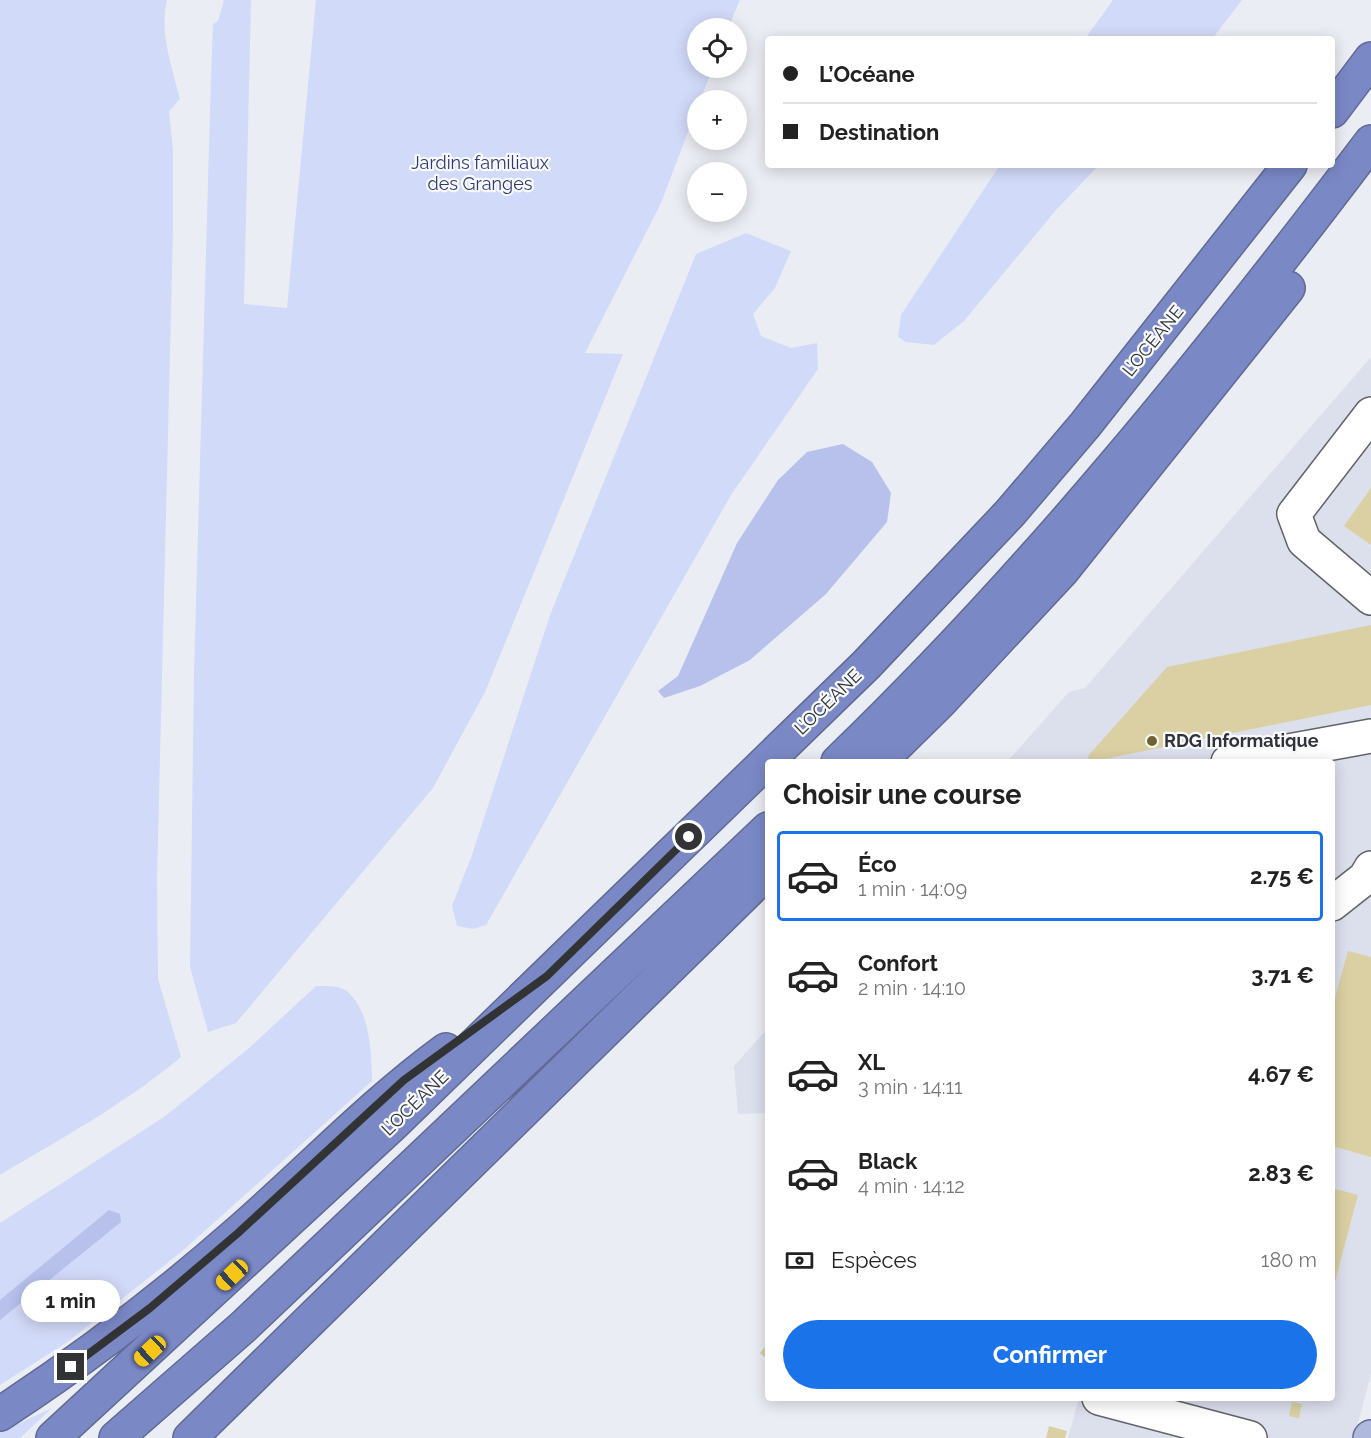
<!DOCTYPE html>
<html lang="fr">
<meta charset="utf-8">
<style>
:root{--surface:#fff;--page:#f2f2f2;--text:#222;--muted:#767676;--line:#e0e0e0;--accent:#1a73e8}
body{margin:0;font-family:Raleway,sans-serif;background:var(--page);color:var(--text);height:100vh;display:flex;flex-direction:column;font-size:22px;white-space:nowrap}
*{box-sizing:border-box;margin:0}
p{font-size:20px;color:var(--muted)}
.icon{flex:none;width:33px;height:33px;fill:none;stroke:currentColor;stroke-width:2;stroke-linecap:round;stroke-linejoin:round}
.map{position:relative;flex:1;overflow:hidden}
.panel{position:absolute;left:765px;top:759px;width:570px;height:642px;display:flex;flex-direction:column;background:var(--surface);border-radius:6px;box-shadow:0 3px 15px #0003}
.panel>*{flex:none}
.banner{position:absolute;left:765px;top:36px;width:570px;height:132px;border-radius:6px;box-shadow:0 3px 15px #0003;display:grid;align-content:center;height:132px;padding:0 18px;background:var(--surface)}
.fabs{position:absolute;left:687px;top:18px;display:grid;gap:12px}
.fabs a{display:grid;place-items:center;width:60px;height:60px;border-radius:50%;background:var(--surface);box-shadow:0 3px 15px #0003;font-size:30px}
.end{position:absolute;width:27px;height:27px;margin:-14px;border:8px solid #323335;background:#fff;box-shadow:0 0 0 3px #fff}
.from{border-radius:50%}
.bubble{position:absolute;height:42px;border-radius:21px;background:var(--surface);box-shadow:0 3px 15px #0003;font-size:20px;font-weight:700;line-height:42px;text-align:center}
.car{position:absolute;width:18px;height:36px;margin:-18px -9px;border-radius:8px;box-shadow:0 0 4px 2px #0007;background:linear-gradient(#f5c518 24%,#345 0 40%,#f5c518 0 76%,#345 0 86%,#f5c518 0)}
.banner b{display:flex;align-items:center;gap:21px;height:57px;font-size:22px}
.banner b+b{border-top:2px solid var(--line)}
.banner i{width:15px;height:15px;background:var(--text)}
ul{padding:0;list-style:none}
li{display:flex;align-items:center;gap:18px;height:90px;margin:0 12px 9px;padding:0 6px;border:3px solid transparent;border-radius:6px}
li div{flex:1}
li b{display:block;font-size:22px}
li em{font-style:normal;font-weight:700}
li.selected{border-color:var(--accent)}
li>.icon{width:54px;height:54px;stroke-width:1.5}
h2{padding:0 18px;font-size:27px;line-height:72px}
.pay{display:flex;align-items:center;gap:15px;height:66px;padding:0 18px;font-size:22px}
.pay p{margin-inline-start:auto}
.primary-button{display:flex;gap:12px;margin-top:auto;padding:12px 18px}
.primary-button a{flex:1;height:69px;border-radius:36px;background:var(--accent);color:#fff;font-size:24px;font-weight:700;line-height:69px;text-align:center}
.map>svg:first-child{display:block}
.built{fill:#dcdfec}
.green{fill:#d2daf9}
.water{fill:#b7c1ec}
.building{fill:#dbd0a3}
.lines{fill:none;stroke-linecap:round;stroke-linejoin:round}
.minor-casing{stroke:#616368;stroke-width:36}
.major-casing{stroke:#616a93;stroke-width:36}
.highway-casing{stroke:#616a93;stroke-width:36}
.minor{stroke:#fff;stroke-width:33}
.major{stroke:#afb8dd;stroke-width:33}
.highway{stroke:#7a88c6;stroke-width:33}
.route{stroke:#323335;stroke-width:8}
.poi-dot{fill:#6f6330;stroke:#f9fafe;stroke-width:2}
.labels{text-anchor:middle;stroke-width:4.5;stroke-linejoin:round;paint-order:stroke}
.park-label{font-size:18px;fill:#30396e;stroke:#f9fafe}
.street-label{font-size:18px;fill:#323335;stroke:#f9fafe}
.poi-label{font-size:18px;font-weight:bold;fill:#323335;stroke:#f9fafe;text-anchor:start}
</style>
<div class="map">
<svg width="1371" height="1438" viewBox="0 0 1371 1438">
<rect width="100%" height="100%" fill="#ebedf4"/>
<!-- built -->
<path class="built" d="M 1371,357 L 1371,1374 L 1354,1438 L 1068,1438 L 1079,1398 L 1332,1398 L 1332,762 L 1007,762 L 1069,692 L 1085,688 Z
M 768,1028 L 768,1113 L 738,1114 L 734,1066 Z"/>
<!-- green -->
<path class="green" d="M 0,0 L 167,0 C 159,33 172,67 180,99 L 169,111 L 173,150 L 173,231 L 157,880 L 158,979 L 181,1057 C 126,1103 62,1138 0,1175 Z
M 224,0 L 251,0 L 244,304 L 287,308 L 316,0 L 740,0 L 728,28 L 698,28 L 698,68 L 713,68 L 700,100 L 698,100 L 697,108 L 661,203 L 585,353 L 623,354 L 485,692 L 433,788 L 236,1023 L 208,1032 L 190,967 L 194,672 L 211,77 L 213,24 L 218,21 Z
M 1113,0 L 1242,0 L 1212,39 L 1085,39 Z
M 1000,165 L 1099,165 L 1056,210 L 964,321 L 934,345 L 906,342 L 898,337 L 901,315 Z
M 746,233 L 791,251 L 775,288 L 753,314 L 761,336 L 791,348 L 817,343 L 818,369 L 731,495 L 486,925 L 473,929 L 457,926 L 452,906 L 472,855 L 550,615 L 696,254 Z
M 316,986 C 326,986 340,985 348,992 C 371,1014 371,1052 372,1081 L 180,1253 L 69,1341 L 0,1385 L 0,1223 L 164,1117 L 248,1049 Z
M 52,1408 L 20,1438 L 0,1438 L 0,1432 Z"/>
<!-- water -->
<path class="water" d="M 843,444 L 872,462 L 891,493 L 887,522 L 826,594 L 750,660 L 700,686 L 664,698 L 658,691 L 678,676 L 737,543 L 778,480 L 807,452 Z
M 109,1210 L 120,1214 L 121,1222 L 0,1320 L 0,1300 Z"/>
<!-- building -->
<path class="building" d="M 1371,488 L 1371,545 L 1344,526 Z
M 1371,625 L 1371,705 L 1090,762 L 1088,756 L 1167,667 Z
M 1348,951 L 1371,957 L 1371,1157 L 1332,1146 L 1332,1008 Z
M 1332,1188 L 1358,1195 L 1333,1289 L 1332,1289 Z
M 768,1343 L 768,1360 L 760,1353 Z
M 1292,1402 L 1302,1404 L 1299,1418 L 1289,1416 Z
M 1049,1426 L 1067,1431 L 1065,1438 L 1046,1438 Z"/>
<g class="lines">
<defs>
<path id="minor" d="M 1371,414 L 1294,514 L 1304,541 L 1371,598
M 1228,762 L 1371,736
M 1332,904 L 1365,878 L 1371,868
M 1099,1398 L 1250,1438"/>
<path id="major" d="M 1370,1438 L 1371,1437"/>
<path id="highway" d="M 1332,111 L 1371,59
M 838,762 C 1035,572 1206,360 1371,142
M 879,762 L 939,703 L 1062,571 L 1288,288
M 0,1414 C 84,1359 163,1299 238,1233 C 308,1172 372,1104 446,1050
M 53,1438 L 391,1126 L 866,665 L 1010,513 L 1085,425 L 1290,165
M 116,1438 L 243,1327 L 768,829
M 190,1438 L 768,871"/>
</defs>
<!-- minor casing -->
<use href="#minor" class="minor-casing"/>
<!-- major casing -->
<use href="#major" class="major-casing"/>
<!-- highway casing -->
<use href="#highway" class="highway-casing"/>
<!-- minor -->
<use href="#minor" class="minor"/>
<!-- major -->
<use href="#major" class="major"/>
<!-- highway -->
<use href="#highway" class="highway"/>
</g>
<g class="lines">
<!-- route -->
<path class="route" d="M 71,1367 L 150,1308 L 238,1233 L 404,1080 L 547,976 L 689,837"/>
</g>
<!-- markers -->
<circle class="poi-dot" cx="1152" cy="741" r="6"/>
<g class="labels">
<!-- park labels -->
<g class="park-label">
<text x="480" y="169">Jardins familiaux<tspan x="480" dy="21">des Granges</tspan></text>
</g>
<!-- street labels -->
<g class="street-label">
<text transform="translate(1153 341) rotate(-51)" y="6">L’OCÉANE</text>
<text transform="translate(828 702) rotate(-44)" y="6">L’OCÉANE</text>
<text transform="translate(415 1103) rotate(-44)" y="6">L’OCÉANE</text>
</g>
<!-- poi labels -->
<g class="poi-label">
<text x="1164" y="747">RDG Informatique</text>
</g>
</g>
</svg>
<div class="fabs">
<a><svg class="icon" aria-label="locate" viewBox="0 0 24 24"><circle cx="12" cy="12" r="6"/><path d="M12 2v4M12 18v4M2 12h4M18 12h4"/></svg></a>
<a>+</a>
<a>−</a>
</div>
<i class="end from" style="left:689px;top:837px"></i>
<i class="end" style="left:71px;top:1367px"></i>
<div class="bubble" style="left:21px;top:1280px;width:99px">1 min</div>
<i class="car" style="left:232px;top:1275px;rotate:227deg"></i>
<i class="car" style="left:150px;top:1351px;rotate:227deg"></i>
<div class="banner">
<b><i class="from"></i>L’Océane</b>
<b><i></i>Destination</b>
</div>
<section class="panel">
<h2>Choisir une course</h2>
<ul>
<li class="selected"><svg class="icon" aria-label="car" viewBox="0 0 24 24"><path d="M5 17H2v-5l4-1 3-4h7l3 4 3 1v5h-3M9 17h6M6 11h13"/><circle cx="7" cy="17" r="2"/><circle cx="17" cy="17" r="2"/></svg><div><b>Éco</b><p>1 min · 14:09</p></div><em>2.75 €</em></li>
<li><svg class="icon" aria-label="car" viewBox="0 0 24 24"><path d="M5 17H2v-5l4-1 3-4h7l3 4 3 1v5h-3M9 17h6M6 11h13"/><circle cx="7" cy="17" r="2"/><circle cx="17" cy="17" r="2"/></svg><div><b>Confort</b><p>2 min · 14:10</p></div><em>3.71 €</em></li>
<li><svg class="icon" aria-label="car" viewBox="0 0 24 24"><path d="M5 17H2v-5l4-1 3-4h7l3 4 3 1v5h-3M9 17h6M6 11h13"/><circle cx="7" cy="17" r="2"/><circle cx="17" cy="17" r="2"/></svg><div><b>XL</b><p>3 min · 14:11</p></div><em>4.67 €</em></li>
<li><svg class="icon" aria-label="car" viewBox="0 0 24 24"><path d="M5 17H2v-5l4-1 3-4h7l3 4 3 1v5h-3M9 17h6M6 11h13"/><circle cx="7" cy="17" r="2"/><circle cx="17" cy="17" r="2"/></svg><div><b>Black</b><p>4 min · 14:12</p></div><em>2.83 €</em></li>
</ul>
<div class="pay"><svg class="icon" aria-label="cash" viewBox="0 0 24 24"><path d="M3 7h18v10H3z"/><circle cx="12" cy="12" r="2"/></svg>Espèces<p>180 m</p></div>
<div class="primary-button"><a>Confirmer</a></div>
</section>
</div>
